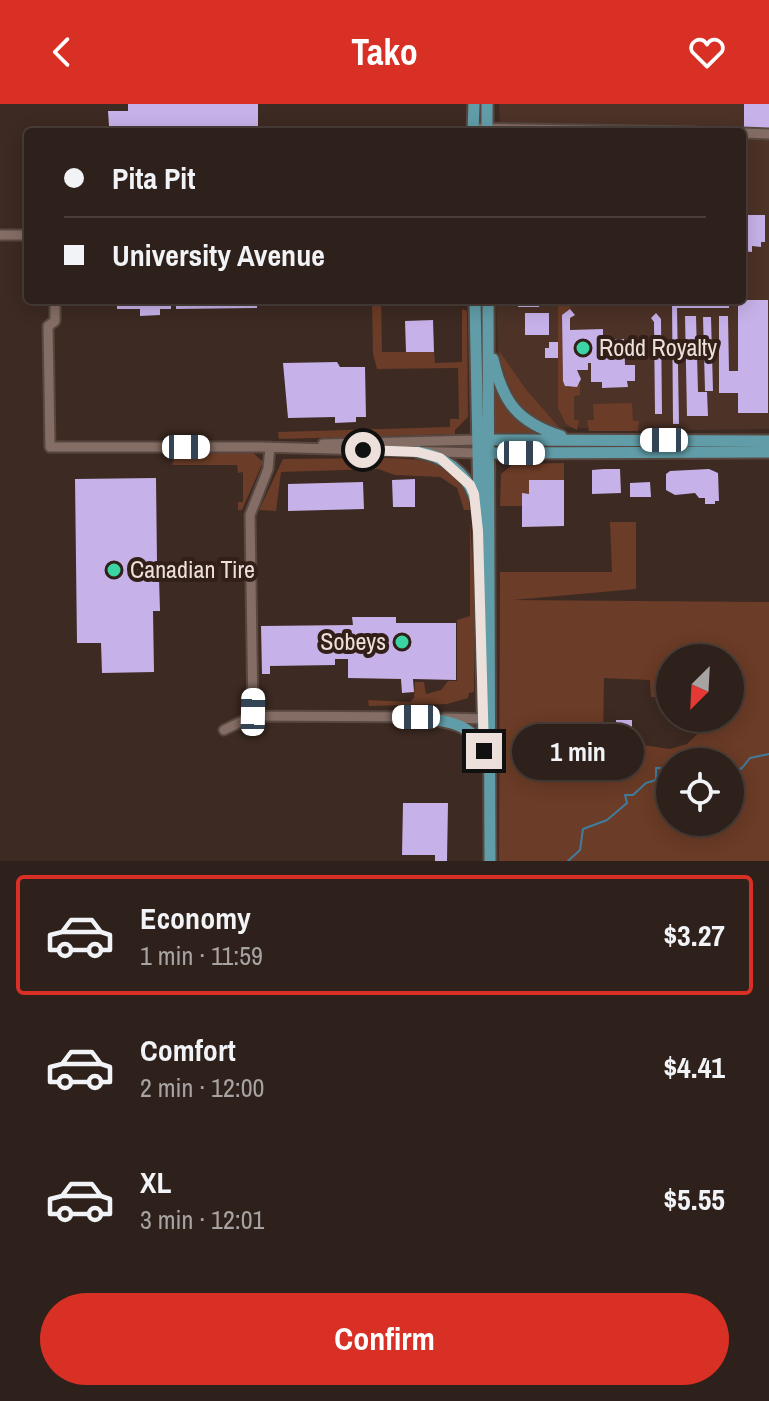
<!DOCTYPE html>
<meta charset="utf-8">
<style>
:root{--surface:#2e201a;--page:#362823;--text:#f1f3f6;--muted:#a7a3a2;--line:#493e39;--accent:#d93025}
body{margin:0;font-family:"Archivo Narrow",sans-serif;background:var(--page);color:var(--text);height:100vh;display:flex;flex-direction:column;font-size:30px;white-space:nowrap}
*{box-sizing:border-box;margin:0}
p{font-size:26px;color:var(--muted)}
.icon{flex:none;width:44px;height:44px;fill:none;stroke:currentColor;stroke-width:2;stroke-linecap:round;stroke-linejoin:round}
.map{position:relative;height:757px;overflow:hidden}
.details{display:flex;flex-direction:column;background:var(--surface);flex:1}
.details>*{flex:none}
.hud{position:absolute;left:24px;top:24px;width:722px;height:176px;border-radius:8px;box-shadow:0 4px 20px #0003,0 0 0 2px var(--line);display:grid;align-content:center;height:176px;padding:0 40px;background:var(--surface)}
.needle{width:52px;rotate:204deg}
.tools{position:absolute;left:656px;top:540px;display:grid;gap:16px}
.tools a{display:grid;place-items:center;width:88px;height:88px;border-radius:50%;background:var(--surface);box-shadow:0 4px 20px #0003,0 0 0 2px var(--line);font-size:40px}
.end{position:absolute;width:36px;height:36px;margin:-18px;border:10px solid #ede0db;background:#111;box-shadow:0 0 0 4px #111}
.from{border-radius:50%}
.bubble{position:absolute;height:56px;border-radius:28px;background:var(--surface);box-shadow:0 4px 20px #0003,0 0 0 2px var(--line);font-size:26px;font-weight:700;line-height:56px;text-align:center}
.car{position:absolute;width:24px;height:48px;margin:-24px -12px;border-radius:10px;box-shadow:0 0 6px 2px #0007;background:linear-gradient(#fff 24%,#345 0 40%,#fff 0 76%,#345 0 86%,#fff 0)}
.hud b{display:flex;align-items:center;gap:28px;height:76px;font-size:30px}
.hud b+b{border-top:2px solid var(--line)}
.hud i{width:20px;height:20px;background:var(--text)}
ul{padding:14px 0 0;list-style:none}
li{display:flex;align-items:center;gap:24px;height:120px;margin:0 16px 12px;padding:0 24px;border:4px solid transparent;border-radius:8px}
li div{flex:1}
li b{display:block;font-size:30px}
li em{font-style:normal;font-weight:700}
li.active{border-color:var(--accent)}
li>.icon{width:72px;height:72px;stroke-width:1.5}
.primary-button{display:flex;gap:16px;margin-top:auto;padding:16px 40px}
.primary-button a{flex:1;height:92px;border-radius:48px;background:var(--accent);color:#fff;font-size:32px;font-weight:700;line-height:92px;text-align:center}
header{display:flex;justify-content:space-between;align-items:center;height:104px;padding:0 40px;background:var(--accent);color:#fff;font-size:36px;font-weight:700}
.map>svg:first-child{display:block}
.built{fill:#4c3227}
.green{fill:#6b3c27;fill-rule:evenodd}
.lines{fill:none;stroke-linecap:round;stroke-linejoin:round}
.stream{stroke:#407d9d;stroke-width:2}
.building{fill:#c7b1e9}
.minor-casing{stroke:#584841;stroke-width:13}
.major-casing{stroke:#584841;stroke-width:15}
.minor{stroke:#846d64;stroke-width:9}
.major{stroke:#619da8;stroke-width:11}
.route{stroke:#ede0db;stroke-width:10}
.poi-dot{fill:#3bd4a4;stroke:#322018;stroke-width:3}
.labels{text-anchor:middle;stroke-width:8;stroke-linejoin:round;paint-order:stroke}
.poi-label{font-size:24px;fill:#ede0db;stroke:#322018;text-anchor:start}
</style>
<header><svg class="icon" aria-label="back" viewBox="0 0 24 24"><path d="M15 5l-7 7 7 7"/></svg>Tako<svg class="icon" aria-label="heart" viewBox="0 0 24 24"><path d="M12 20l-8-8c-3-5 5-10 8-4 3-6 11-1 8 4z"/></svg></header>
<div class="map">
<svg width="769" height="757" viewBox="0 0 769 757">
<rect width="100%" height="100%" fill="#3d2a22"/>
<!-- built -->
<path class="built" d="M 499,0 L 769,0 L 769,27 L 500,20 Z
M 769,35 L 769,325 L 638,327 L 559,323 L 525,284 L 498,245 L 496,196 L 742,196 L 742,36 Z"/>
<!-- green -->
<path class="green" d="M 372,196 L 393,196 L 381,197 L 382,248 L 434,248 L 435,259 L 462,258 L 462,205 L 467,207 L 468,313 L 455,326 L 455,330 L 279,335 L 278,328 L 450,323 L 450,315 L 459,315 L 458,264 L 377,265 L 373,250 Z
M 558,196 L 570,196 L 570,205 L 562,212 L 563,277 L 568,284 L 580,280 L 580,291 L 574,292 L 574,316 L 579,316 L 577,326 L 566,320 L 558,304 Z
M 498,245 L 525,284 L 559,323 C 517,314 507,283 498,245 Z
M 493,280 C 499,303 520,321 541,331 L 494,331 Z
M 632,299 L 633,317 L 639,317 L 638,327 L 589,327 L 587,316 L 594,316 L 593,300 Z
M 251,347 L 263,358 L 242,406 L 238,406 L 238,398 L 243,398 L 243,368 L 238,369 L 237,361 L 172,361 L 176,348 Z
M 385,354 C 422,355 469,356 470,406 L 464,406 L 457,384 L 440,373 L 395,371 L 378,365 L 281,368 L 276,407 L 259,406 L 283,355 Z
M 564,359 L 564,376 L 529,376 L 529,390 L 522,390 L 522,402 L 500,402 L 501,370 L 513,360 Z
M 470,415 L 475,497 L 474,588 L 469,589 L 468,594 L 447,600 L 369,602 L 368,596 L 410,598 L 414,594 L 415,578 L 424,578 L 426,590 L 441,586 L 448,577 L 457,577 L 457,516 L 470,512 Z
M 610,418 L 636,418 L 636,485 L 513,496 L 769,498 L 769,757 L 499,757 L 500,468 L 612,468 ZM 670,554 L 730,554 L 730,614 L 714,614 L 687,640 L 670,645 L 603,635 L 604,574 L 650,576 L 651,593 L 670,593 ZM 670,658 L 730,658 L 730,718 L 670,718 Z"/>
<g class="lines">
<!-- stream -->
<path class="stream" d="M 705,658 L 706,658
M 730,669 L 742,664 L 750,654 L 769,650
M 568,757 L 580,746 L 583,725 L 607,716 L 627,699 L 625,691 L 633,691 L 646,679 L 656,676 L 656,664 L 670,664"/>
</g>
<!-- building -->
<path class="building" d="M 128,0 L 258,0 L 258,28 L 118,28 L 118,22 L 109,22 L 108,7 L 128,7 Z
M 744,0 L 769,0 L 769,26 L 744,26 Z
M 742,111 L 765,111 L 765,138 L 761,138 L 761,143 L 752,142 L 752,148 L 742,147 Z
M 117,196 L 171,196 L 171,205 L 160,205 L 160,211 L 140,212 L 140,205 L 117,205 Z
M 176,196 L 257,196 L 257,204 L 176,205 Z
M 518,196 L 539,196 L 539,203 L 518,203 Z
M 729,196 L 729,204 L 677,204 L 679,320 L 673,320 L 672,197 Z
M 738,196 L 768,196 L 768,309 L 738,309 L 738,289 L 719,289 L 719,212 L 728,212 L 729,267 L 738,267 Z
M 570,205 L 575,211 L 570,214 L 570,226 L 603,225 L 603,254 L 613,254 L 613,235 L 624,235 L 625,261 L 635,261 L 635,277 L 627,277 L 628,283 L 602,284 L 602,278 L 591,278 L 591,259 L 588,259 L 588,266 L 577,266 L 581,275 L 577,283 L 565,282 L 563,277 L 562,211 Z
M 525,209 L 549,209 L 549,231 L 525,231 Z
M 656,209 L 661,215 L 662,310 L 655,310 L 654,218 L 651,214 Z
M 685,212 L 696,212 L 698,288 L 707,288 L 708,312 L 687,312 Z
M 703,213 L 711,213 L 713,287 L 705,287 Z
M 433,216 L 434,248 L 406,248 L 405,217 Z
M 549,238 L 558,238 L 558,254 L 545,254 L 545,244 L 549,244 Z
M 337,258 L 340,263 L 365,263 L 366,313 L 356,313 L 356,318 L 335,319 L 335,313 L 288,314 L 283,259 Z
M 604,365 L 620,365 L 621,389 L 592,390 L 592,366 Z
M 709,365 L 718,369 L 719,397 L 715,397 L 715,400 L 705,400 L 705,394 L 699,394 L 695,389 L 675,391 L 666,386 L 666,370 L 670,367 Z
M 156,374 L 157,458 L 153,458 L 153,474 L 159,474 L 160,507 L 153,507 L 154,568 L 102,569 L 101,539 L 77,539 L 75,375 Z
M 415,375 L 415,403 L 393,403 L 392,376 Z
M 529,376 L 564,376 L 564,422 L 522,423 L 522,389 L 529,390 Z
M 363,378 L 364,405 L 288,407 L 288,380 Z
M 650,378 L 651,393 L 630,393 L 630,379 Z
M 352,513 L 396,513 L 396,519 L 456,519 L 456,576 L 413,575 L 414,588 L 402,589 L 401,575 L 348,574 L 348,555 L 335,555 L 335,561 L 270,562 L 270,570 L 262,570 L 261,522 L 353,521 Z
M 616,616 L 632,616 L 632,628 L 616,628 Z
M 403,699 L 448,699 L 447,757 L 435,757 L 435,751 L 402,751 Z"/>
<g class="lines">
<defs>
<path id="minor" d="M 473,24 L 696,28
M 742,29 L 769,30
M 0,131 L 28,131
M 55,196 L 55,217 L 48,222 L 50,343 L 260,343 L 476,349
M 323,340 L 476,336
M 253,612 L 250,411 L 268,365 L 270,343
M 444,614 L 489,615
M 224,626 L 253,612 L 422,613"/>
<path id="major" d="M 473,28 L 474,0
M 487,28 L 487,0
M 475,196 L 484,651
M 488,196 L 490,757
M 493,255 C 503,299 518,318 561,332
M 481,336 L 769,337
M 418,348 C 443,352 466,368 474,392
M 482,349 L 769,348
M 416,613 C 443,617 471,617 483,646"/>
</defs>
<!-- minor casing -->
<use href="#minor" class="minor-casing"/>
<!-- major casing -->
<use href="#major" class="major-casing"/>
<!-- minor -->
<use href="#minor" class="minor"/>
<!-- major -->
<use href="#major" class="major"/>
</g>
<g class="lines">
<!-- route -->
<path class="route" d="M 363,346 L 418,348 L 440,354 L 470,381 L 474,390 L 478,427 L 484,647"/>
</g>
<!-- markers -->
<g class="poi-dot">
<circle cx="583" cy="244" r="8"/>
<circle cx="114" cy="466" r="8"/>
<circle cx="402" cy="538" r="8"/>
</g>
<g class="labels">
<!-- poi labels -->
<g class="poi-label">
<text x="599" y="252">Rodd Royalty</text>
<text x="130" y="474">Canadian Tire</text>
<text x="386" y="546" text-anchor="end">Sobeys</text>
</g>
</g>
</svg>
<div class="tools">
<a><svg class="needle" viewBox="-14 -14 28 28"><path d="M0-13l5 13h-10z" fill="#e53935"/><path d="M0 13l5-13h-10z" fill="#a7a3a2"/></svg></a>
<a><svg class="icon" aria-label="locate" viewBox="0 0 24 24"><circle cx="12" cy="12" r="6"/><path d="M12 2v4M12 18v4M2 12h4M18 12h4"/></svg></a>
</div>
<i class="end from" style="left:363px;top:346px"></i>
<i class="end" style="left:484px;top:647px"></i>
<div class="bubble" style="left:512px;top:620px;width:132px">1 min</div>
<i class="car" style="left:664px;top:336px;rotate:270deg"></i>
<i class="car" style="left:186px;top:343px;rotate:90deg"></i>
<i class="car" style="left:521px;top:349px;rotate:90deg"></i>
<i class="car" style="left:253px;top:608px;rotate:1deg"></i>
<i class="car" style="left:416px;top:613px;rotate:270deg"></i>
<div class="hud">
<b><i class="from"></i>Pita Pit</b>
<b><i></i>University Avenue</b>
</div>
</div>
<section class="details">
<ul>
<li class="active"><svg class="icon" aria-label="car" viewBox="0 0 24 24"><path d="M5 17H2v-5l4-1 3-4h7l3 4 3 1v5h-3M9 17h6M6 11h13"/><circle cx="7" cy="17" r="2"/><circle cx="17" cy="17" r="2"/></svg><div><b>Economy</b><p>1 min · 11:59</p></div><em>$3.27</em></li>
<li><svg class="icon" aria-label="car" viewBox="0 0 24 24"><path d="M5 17H2v-5l4-1 3-4h7l3 4 3 1v5h-3M9 17h6M6 11h13"/><circle cx="7" cy="17" r="2"/><circle cx="17" cy="17" r="2"/></svg><div><b>Comfort</b><p>2 min · 12:00</p></div><em>$4.41</em></li>
<li><svg class="icon" aria-label="car" viewBox="0 0 24 24"><path d="M5 17H2v-5l4-1 3-4h7l3 4 3 1v5h-3M9 17h6M6 11h13"/><circle cx="7" cy="17" r="2"/><circle cx="17" cy="17" r="2"/></svg><div><b>XL</b><p>3 min · 12:01</p></div><em>$5.55</em></li>
</ul>
<div class="primary-button"><a>Confirm</a></div>
</section>
